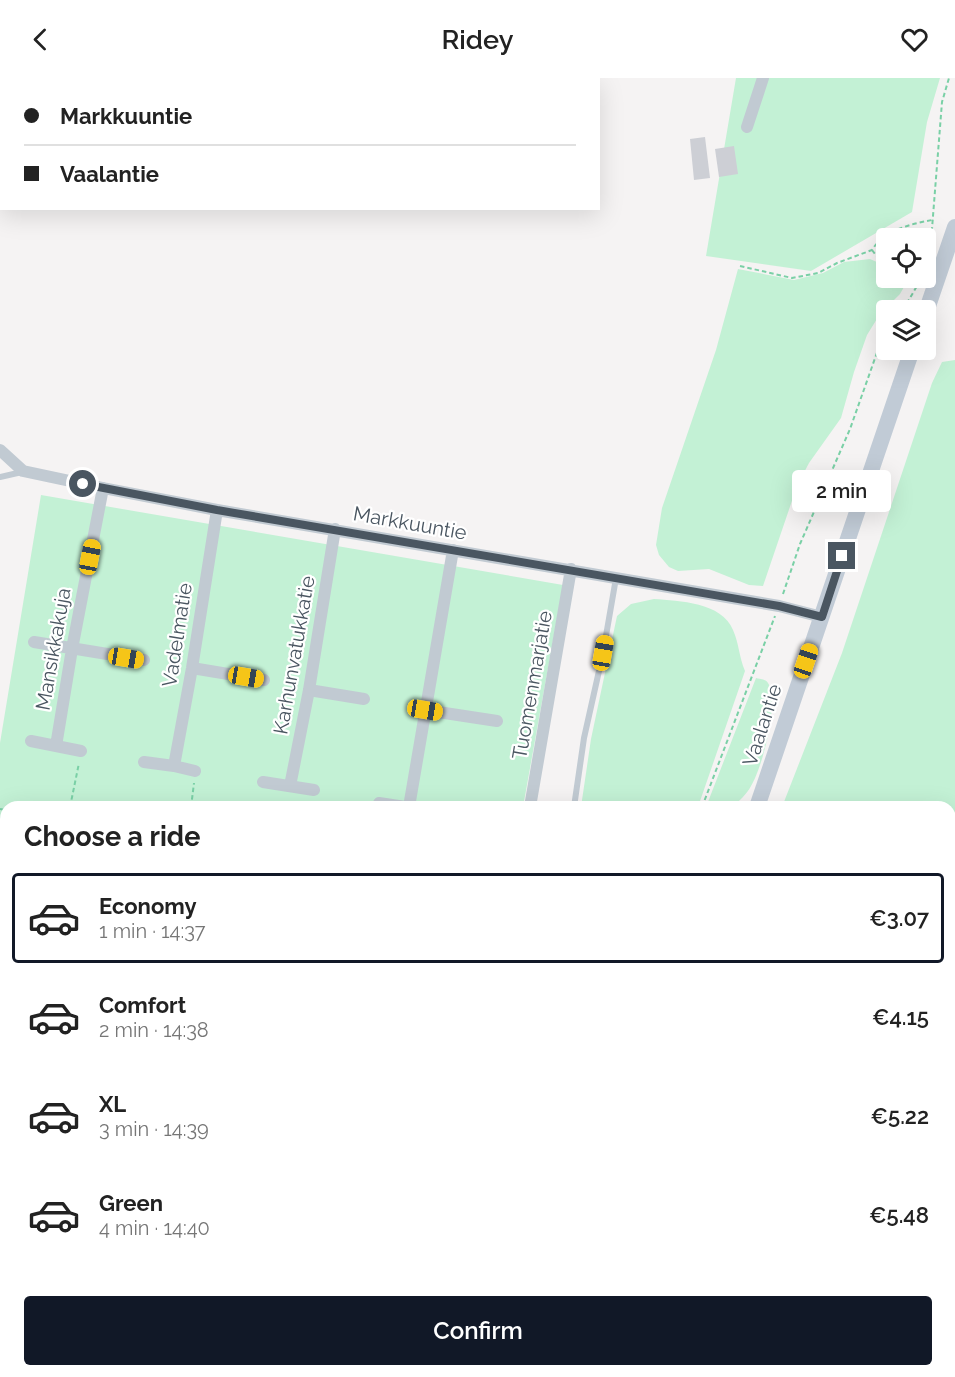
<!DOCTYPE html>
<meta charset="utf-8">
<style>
:root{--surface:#fff;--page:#f6f6f6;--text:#222;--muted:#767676;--line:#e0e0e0;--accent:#111827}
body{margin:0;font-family:Raleway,sans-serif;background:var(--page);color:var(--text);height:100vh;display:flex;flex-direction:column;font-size:22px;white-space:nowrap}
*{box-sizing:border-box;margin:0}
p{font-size:20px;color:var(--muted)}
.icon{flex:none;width:33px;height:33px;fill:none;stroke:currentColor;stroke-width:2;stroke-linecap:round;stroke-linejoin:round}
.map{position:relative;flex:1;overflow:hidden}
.side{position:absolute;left:0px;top:723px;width:956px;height:576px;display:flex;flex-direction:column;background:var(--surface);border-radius:18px 18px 0 0;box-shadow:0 6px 24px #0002}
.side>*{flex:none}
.guide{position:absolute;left:0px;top:0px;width:600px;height:132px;box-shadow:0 6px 24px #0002;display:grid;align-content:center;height:132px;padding:0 24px;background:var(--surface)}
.controls{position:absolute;left:876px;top:150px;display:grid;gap:12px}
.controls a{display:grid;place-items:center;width:60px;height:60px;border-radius:6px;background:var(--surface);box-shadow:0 6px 24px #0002;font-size:30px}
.end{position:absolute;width:27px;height:27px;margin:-14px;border:8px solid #4a5661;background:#fff;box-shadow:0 0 0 3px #fff}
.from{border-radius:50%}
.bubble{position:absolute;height:42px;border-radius:6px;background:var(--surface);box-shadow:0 6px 24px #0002;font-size:20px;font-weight:600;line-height:42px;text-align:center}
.car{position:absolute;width:18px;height:36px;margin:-18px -9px;border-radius:8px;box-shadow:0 0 4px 2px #0007;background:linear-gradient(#f5c518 24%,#345 0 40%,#f5c518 0 76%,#345 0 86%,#f5c518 0)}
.guide b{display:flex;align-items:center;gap:21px;height:57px;font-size:22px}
.guide b+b{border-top:2px solid var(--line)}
.guide i{width:15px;height:15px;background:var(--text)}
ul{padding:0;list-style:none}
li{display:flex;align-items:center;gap:18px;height:90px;margin:0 12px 9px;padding:0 12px;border:3px solid transparent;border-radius:6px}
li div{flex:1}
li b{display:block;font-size:22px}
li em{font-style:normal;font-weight:600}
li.on{border-color:var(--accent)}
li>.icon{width:54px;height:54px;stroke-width:1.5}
h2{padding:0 24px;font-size:27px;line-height:72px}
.primary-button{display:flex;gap:12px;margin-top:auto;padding:12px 24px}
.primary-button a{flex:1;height:69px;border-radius:6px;background:var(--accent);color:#fff;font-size:24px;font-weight:600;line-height:69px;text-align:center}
header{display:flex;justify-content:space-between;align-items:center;height:78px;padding:0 24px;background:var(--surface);font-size:27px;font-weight:600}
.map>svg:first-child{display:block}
.green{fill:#c3f1d5}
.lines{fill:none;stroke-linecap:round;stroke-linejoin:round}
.stream{stroke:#90daee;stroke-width:4}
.building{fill:#cdcfd5}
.path{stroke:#7ad0a6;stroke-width:2;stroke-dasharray:4.5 3;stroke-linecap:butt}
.lane{stroke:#c1cad2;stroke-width:6}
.street{stroke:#c1cad2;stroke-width:12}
.secondary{stroke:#c1cbd6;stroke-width:16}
.route{stroke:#4a5661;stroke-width:8}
.labels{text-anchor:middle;stroke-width:4.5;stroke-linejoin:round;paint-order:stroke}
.street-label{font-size:20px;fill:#4a5661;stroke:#fff}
</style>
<header><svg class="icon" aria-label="back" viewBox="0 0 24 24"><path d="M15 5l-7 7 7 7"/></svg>Ridey<svg class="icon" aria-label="heart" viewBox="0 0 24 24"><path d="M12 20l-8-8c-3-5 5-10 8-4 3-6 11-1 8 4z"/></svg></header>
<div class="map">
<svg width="955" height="1299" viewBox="0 0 955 1299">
<rect width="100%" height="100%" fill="#f5f3f3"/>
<!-- green -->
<path class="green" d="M 736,0 L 940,0 L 927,44 L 912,134 L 811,193 L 706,178 Z
M 870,181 L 886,188 L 886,200 L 909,200 L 900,216 L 880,236 L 867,257 L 854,294 L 841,340 L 809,385 L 797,408 L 763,508 L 749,507 L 709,491 L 678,493 L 669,489 L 659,477 L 656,467 L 662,430 L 716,272 L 738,191 L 794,202 L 823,195 L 844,184 Z
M 955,282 L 955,1299 L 591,1299 L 593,1293 L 950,1293 L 950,729 L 782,729 L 842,575 L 932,305 L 942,284 Z
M 41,417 L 563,507 L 523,729 L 6,729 L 6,810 L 0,809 L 0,665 Z
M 654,521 C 679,523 722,524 733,552 C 739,565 739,579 745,593 L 698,729 L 581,729 L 591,661 L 617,538 L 631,526 Z
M 756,600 C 760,601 766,601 768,605 C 780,624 762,690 751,708 C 747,716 739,723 733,729 L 706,729 Z
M 0,815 L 6,817 L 6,1293 L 386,1293 L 398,1299 L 0,1299 Z"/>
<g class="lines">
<!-- stream -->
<path class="stream" d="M 0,886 L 6,888
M 670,1293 L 672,1299
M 856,1293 L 859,1299
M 827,1299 L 832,1293"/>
</g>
<!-- building -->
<path class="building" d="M 705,59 L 710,100 L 694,102 L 690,61 Z
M 734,68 L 738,96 L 719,99 L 715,71 Z"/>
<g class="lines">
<!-- path -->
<path class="path" d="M 872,172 L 879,181 L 886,184
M 930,176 L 942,24 L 949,0
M 740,188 L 792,200 L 818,195 L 837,185 L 872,172 C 884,152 911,146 932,142
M 903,232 L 921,201
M 783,516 L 800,466 L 850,351 L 879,269 L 886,258
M 70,729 L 79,685
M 191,729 L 194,705
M 702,729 L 775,538
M 0,731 L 6,732
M 950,1204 L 955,1195
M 950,1208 L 955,1210
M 0,1257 L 6,1259
M 78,1293 L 91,1299
M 532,1299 L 532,1293
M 909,1299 L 911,1293"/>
<!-- lane -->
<path class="lane" d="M 0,399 L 22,394
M 574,729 L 584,660 L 603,575 L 616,500"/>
<!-- street -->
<path class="street" d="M 747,49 L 763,0
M 0,372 L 23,393 L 103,410 L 217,432 L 779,528 L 822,539
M 34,564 L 144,582
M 192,590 L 264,602
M 309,612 L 364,621
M 425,632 L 497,643
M 31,663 L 81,673
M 56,668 L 72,571 L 103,410
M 144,684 L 174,688 L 195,693
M 174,688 L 192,590 L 217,432
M 263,704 L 314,712
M 290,708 L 309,612 L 335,451
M 379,725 L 405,729
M 409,729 L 453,472
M 530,729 L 571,491
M 0,808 L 6,809
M 390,1293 L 402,1299
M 481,1293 L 493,1299
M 446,1299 L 449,1293"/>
<!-- secondary -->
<path class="secondary" d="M 926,234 L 955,149
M 757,729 L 912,272
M 566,1299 L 568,1293"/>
</g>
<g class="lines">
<!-- route -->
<path class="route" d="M 83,406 L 217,432 L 779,528 L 822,539 L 842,478"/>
</g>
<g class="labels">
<!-- street labels -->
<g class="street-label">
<text transform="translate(410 445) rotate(10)" y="7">Markkuuntie</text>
<text transform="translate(177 557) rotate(-81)" y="7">Vadelmatie</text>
<text transform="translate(53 571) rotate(-80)" y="7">Mansikkakuja</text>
<text transform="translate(294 577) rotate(-80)" y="7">Karhunvatukkatie</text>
<text transform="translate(532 607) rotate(-80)" y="7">Tuomenmarjatie</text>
<text transform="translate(762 647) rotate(-72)" y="7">Vaalantie</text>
</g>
</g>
</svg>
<div class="controls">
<a><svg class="icon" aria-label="locate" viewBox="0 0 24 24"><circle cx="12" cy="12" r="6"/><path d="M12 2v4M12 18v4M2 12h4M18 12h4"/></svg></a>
<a><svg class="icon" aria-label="layers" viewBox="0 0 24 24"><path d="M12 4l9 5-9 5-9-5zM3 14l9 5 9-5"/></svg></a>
</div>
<i class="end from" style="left:83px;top:406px"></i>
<i class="end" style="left:842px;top:478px"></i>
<div class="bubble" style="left:792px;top:392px;width:99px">2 min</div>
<i class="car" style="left:90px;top:479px;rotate:11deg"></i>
<i class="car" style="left:603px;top:575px;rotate:10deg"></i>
<i class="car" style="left:126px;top:580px;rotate:99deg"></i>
<i class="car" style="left:806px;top:583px;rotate:19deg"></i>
<i class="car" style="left:246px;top:599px;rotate:100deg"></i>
<i class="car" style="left:425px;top:632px;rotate:100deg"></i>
<div class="guide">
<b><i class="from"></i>Markkuuntie</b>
<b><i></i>Vaalantie</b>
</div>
<section class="side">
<h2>Choose a ride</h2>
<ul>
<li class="on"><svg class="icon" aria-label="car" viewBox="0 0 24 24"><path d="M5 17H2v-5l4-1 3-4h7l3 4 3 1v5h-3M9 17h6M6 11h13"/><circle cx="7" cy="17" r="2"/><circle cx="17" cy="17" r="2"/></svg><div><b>Economy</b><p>1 min · 14:37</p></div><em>€3.07</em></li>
<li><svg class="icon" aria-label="car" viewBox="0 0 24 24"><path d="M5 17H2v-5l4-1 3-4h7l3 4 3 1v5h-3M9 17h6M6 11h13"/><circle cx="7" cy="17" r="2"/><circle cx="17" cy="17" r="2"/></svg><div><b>Comfort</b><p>2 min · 14:38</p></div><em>€4.15</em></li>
<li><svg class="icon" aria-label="car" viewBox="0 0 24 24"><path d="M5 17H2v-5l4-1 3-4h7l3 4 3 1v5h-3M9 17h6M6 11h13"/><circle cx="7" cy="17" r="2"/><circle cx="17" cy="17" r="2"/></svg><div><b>XL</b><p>3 min · 14:39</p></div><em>€5.22</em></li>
<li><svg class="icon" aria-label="car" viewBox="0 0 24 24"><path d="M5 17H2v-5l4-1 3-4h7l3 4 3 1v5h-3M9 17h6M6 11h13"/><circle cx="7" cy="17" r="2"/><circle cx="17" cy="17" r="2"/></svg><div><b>Green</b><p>4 min · 14:40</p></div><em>€5.48</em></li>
</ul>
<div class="primary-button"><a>Confirm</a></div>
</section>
</div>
